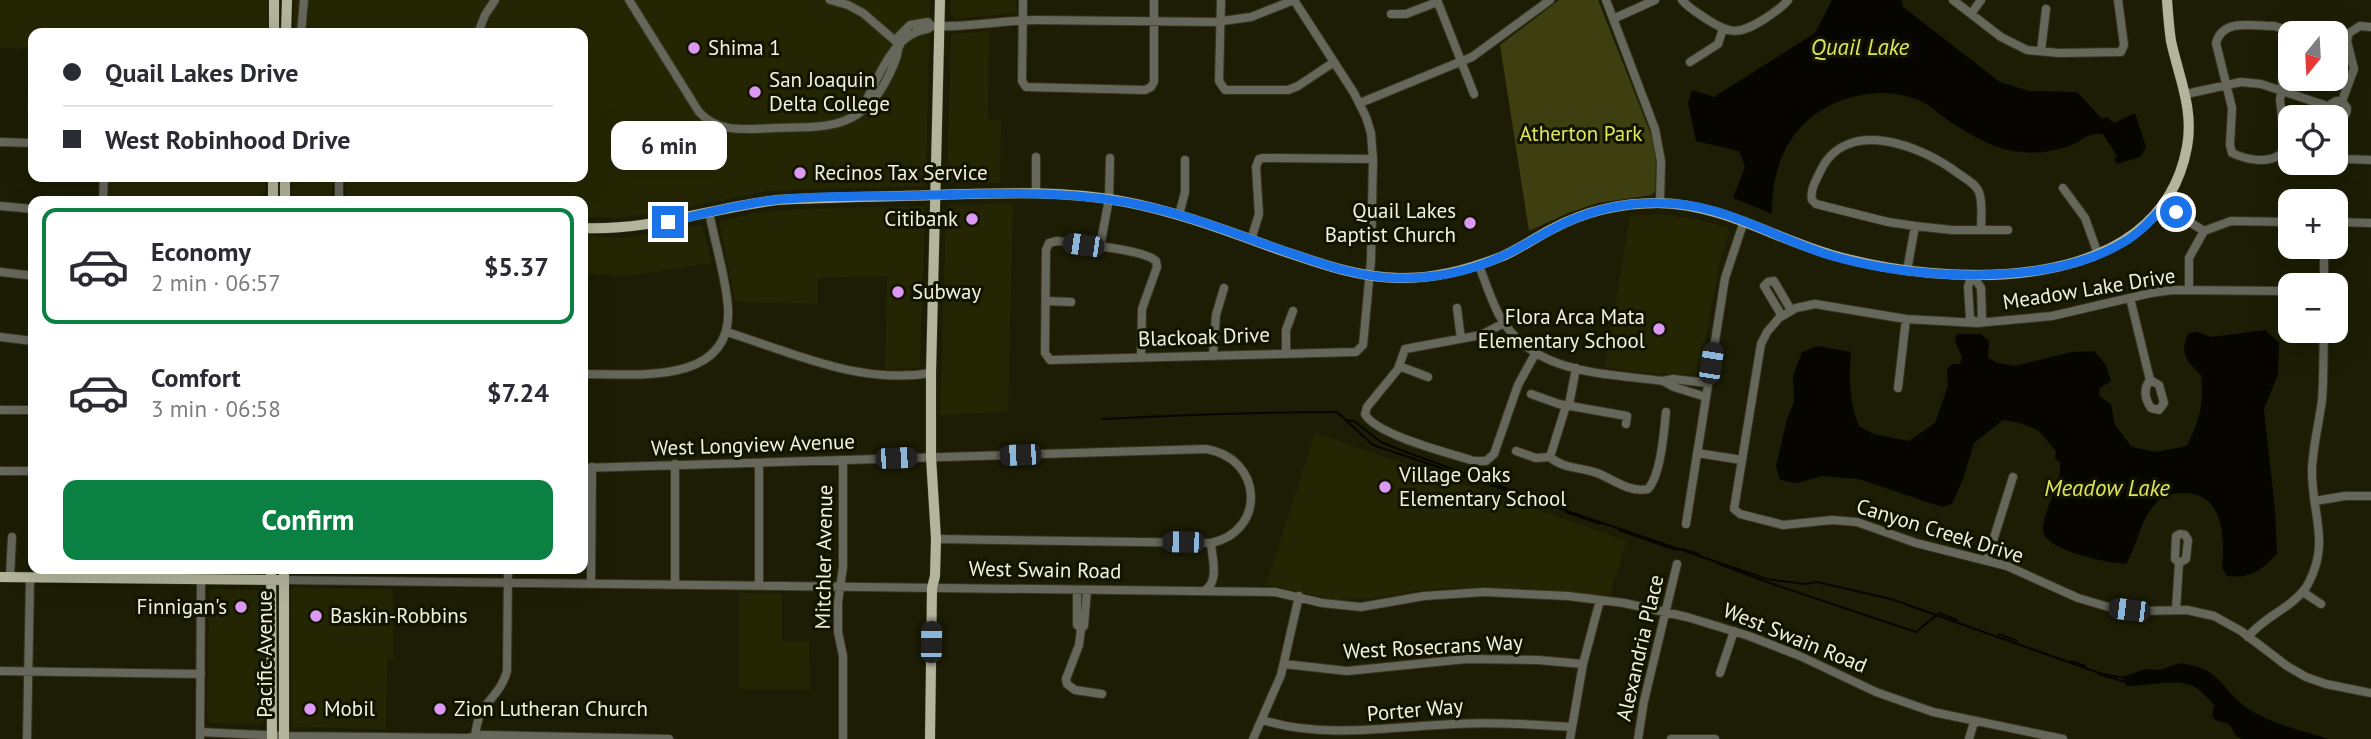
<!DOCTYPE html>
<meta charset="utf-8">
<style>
:root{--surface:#fff;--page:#f7f7f7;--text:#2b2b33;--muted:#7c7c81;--line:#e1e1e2;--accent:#0b8043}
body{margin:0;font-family:"PT Sans",sans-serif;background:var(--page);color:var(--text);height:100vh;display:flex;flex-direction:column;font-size:26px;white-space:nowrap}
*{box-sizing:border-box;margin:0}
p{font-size:23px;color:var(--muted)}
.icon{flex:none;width:38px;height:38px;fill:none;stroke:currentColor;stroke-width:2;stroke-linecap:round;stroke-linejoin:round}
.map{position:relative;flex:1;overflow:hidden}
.details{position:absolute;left:28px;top:196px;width:560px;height:378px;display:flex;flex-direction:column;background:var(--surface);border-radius:14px;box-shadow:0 7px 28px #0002}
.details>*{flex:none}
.guide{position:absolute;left:28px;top:28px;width:560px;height:154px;border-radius:14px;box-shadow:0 7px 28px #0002;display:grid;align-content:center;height:154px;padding:0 35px;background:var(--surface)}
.needle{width:46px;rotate:198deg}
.tools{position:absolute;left:2278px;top:21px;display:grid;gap:14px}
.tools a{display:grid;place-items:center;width:70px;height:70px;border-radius:14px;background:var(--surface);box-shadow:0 7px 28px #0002;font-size:35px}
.end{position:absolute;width:32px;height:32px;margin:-16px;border:9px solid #1a73e8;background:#fff;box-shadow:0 0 0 4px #fff}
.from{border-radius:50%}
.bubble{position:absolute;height:49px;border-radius:14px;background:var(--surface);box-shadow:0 7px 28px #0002;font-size:23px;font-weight:800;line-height:49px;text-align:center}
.car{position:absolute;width:21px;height:42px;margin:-21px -10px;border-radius:9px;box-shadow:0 0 5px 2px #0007;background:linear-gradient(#222 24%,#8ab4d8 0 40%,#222 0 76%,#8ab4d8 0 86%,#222 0)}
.guide b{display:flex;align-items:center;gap:24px;height:66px;font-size:26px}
.guide b+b{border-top:2px solid var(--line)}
.guide i{width:18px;height:18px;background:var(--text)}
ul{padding:12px 0 0;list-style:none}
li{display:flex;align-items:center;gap:21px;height:116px;margin:0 14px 10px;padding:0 21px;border:4px solid transparent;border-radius:14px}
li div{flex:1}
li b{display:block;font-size:26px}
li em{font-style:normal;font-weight:800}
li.on{border-color:var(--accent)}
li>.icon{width:63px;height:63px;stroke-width:1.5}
.action{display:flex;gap:14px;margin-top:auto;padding:14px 35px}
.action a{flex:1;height:80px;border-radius:14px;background:var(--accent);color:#fff;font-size:28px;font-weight:800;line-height:80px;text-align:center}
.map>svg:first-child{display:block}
.built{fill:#242603}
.green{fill:#3d3f11}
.water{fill:#070500}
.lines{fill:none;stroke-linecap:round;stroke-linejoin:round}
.stream{stroke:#070500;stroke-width:2}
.minor-casing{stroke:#36371f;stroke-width:10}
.major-casing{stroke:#36371f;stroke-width:11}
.minor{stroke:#66675b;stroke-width:8}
.major{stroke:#b2b59b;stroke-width:10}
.route{stroke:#1a73e8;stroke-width:9}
.poi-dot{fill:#dc99f4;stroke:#131400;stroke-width:2.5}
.labels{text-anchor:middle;stroke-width:6;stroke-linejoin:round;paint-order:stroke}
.poi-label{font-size:21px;fill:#f1f2e2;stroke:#131400;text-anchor:start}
.park-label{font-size:21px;fill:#e0e75d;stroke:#131400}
.street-label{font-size:21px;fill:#f1f2e2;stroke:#131400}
.water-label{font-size:23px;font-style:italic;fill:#dee55a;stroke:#131400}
</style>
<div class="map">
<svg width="2371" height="739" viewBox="0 0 2371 739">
<rect width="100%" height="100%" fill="#1c1d04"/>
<!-- built -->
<path class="built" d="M 0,0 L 267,0 L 267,33 L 33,33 L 33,112 L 27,112 L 29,49 L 0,48 Z
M 294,0 L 930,0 L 926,186 L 766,191 L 666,212 L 615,218 L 583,217 L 583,201 L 346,199 L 345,177 L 583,177 L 583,33 L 293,33 Z
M 951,0 L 1016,0 L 1015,13 L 955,19 L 950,15 Z
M 989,31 L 988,119 L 1001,120 L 1000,183 L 947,182 L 951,34 Z
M 109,177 L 265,177 L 265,191 L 259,201 L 109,196 Z
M 292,177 L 333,177 L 332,200 L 296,201 L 292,197 Z
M 1013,203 L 1008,412 L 940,415 L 946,208 L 950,205 Z
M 923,206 L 925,210 L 920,368 L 885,369 L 887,276 L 818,278 L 818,304 L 735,302 L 719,222 L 753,213 L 798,209 Z
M 1660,214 L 1699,220 L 1727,227 L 1730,234 L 1728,235 L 1719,266 L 1700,370 L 1696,375 L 1647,373 L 1605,367 L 1630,216 Z
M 702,225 L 712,263 L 629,276 L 583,274 L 583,236 L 623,238 Z
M 1315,433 L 1627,541 L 1609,596 L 1520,588 L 1448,588 L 1422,590 L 1383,597 L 1337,600 L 1266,585 Z
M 302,569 L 418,569 L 418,571 L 414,574 L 302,573 Z
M 294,587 L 393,589 L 393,659 L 387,659 L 386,729 L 292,727 L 291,589 Z
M 213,589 L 265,590 L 265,720 L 258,724 L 212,723 L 207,719 L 209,592 Z
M 739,593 L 782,594 L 782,641 L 809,641 L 810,689 L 739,689 Z"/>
<!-- green -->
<path class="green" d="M 1559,0 L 1598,0 L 1652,137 L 1656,161 L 1655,191 L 1652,195 L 1598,203 L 1568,213 L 1529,231 L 1500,45 Z"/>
<!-- water -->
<path class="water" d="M 1832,0 L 1901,0 L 1903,7 L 2000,82 L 2029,91 L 2077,92 L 2102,119 L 2107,117 L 2114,123 L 2135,113 L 2146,147 L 2140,157 L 2117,164 L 2114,159 L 2117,156 L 2103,134 C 2099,134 2092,134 2088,136 C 2081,139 2076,144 2069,146 C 2055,151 2037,154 2022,152 C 1993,150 1969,134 1945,118 C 1937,112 1928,104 1919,100 C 1897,92 1879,91 1856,96 C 1798,110 1771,156 1772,214 L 1733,198 L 1745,167 L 1739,151 L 1696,141 L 1688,103 L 1692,90 L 1714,97 L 1815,33 Z
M 2265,330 L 2279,343 L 2278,374 L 2264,409 L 2275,510 L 2277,554 C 2262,570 2250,579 2227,576 L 2222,568 C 2225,540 2224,493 2185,493 C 2175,493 2164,494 2156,503 C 2138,523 2139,543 2126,564 C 2108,563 2046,551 2043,531 C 2043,527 2044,523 2044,520 C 2049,499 2062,485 2060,463 L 2055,458 L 2056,451 L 2038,430 L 2020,423 L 2003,420 L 1974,443 L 1963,479 L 1952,504 L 1942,507 L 1859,479 L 1823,476 L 1796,483 L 1780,480 L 1776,466 L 1787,419 L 1794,402 L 1793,376 L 1802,352 L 1818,346 L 1851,352 C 1849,378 1849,402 1859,426 L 1874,434 L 1909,441 L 1935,423 L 1948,386 L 1947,369 L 1952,364 L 1960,364 L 1962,357 L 1955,341 L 1957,334 L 1981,334 L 1989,341 L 1988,358 L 1998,363 L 2015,366 L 2072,352 L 2094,351 L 2106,365 L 2111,381 L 2100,388 L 2099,396 L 2111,404 L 2115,425 L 2132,447 L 2156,452 L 2187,446 C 2200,419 2204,404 2201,375 C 2185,359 2180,354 2188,333 L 2198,332 L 2211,337 Z
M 2180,663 C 2219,669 2216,681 2242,704 C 2265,723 2301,730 2328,739 L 2242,739 L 2236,736 L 2229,724 L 2215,720 L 2212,716 L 2214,705 C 2208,699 2201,690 2193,686 C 2176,678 2147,686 2127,686 L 2122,677 L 2146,669 L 2160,670 Z"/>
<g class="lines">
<!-- stream -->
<path class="stream" d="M 1102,419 C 1180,415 1259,412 1337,412 L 1373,445 L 1767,579 L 1805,584 L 1817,582 L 1891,599 L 2099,673 L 2124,678
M 1345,420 L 1354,421 L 1381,442 L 1403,451 L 1555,506
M 1566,512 L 1600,524
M 1619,530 L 1676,550
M 1682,549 L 1699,554
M 1717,563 L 1761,580 L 1916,632 L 1939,613 L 1957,620
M 1999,634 L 2017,641
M 2071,661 L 2085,666
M 2099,674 L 2125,682"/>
<defs>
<path id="minor" d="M 629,0 L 699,112 C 719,134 747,129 775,128 C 827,127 862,130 888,77 C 895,63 900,52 899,36 L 910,25 L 928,22 L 931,26 C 967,28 1001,20 1037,20 L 1215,22 L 1251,17 L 1294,0
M 830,0 L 848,5 L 863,13 L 900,45
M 1023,0 L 1022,81 L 1026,87 L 1145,90 L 1151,87 L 1154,82 L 1154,0
M 1221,0 L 1219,81 L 1225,90 L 1288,90 L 1298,86 L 1334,62
M 1437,0 L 1474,94
M 1606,0 L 1655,129 L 1661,161 L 1660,203
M 1682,0 C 1689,8 1696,12 1705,18 C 1731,35 1739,35 1766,18 C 1774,12 1782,8 1788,0
M 1953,0 L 2001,37 L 2027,50 L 2059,53 L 2121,52 L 2124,45 L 2118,0
M 1391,14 L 1406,14 L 1437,2
M 1971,14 L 1981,0
M 1613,19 L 1655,0
M 2274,26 L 2284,29 L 2289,36 L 2280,100 L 2285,142 L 2281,154 C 2268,164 2247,160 2232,153 L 2230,145 L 2232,108 L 2216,43 C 2223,18 2252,26 2274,26 Z
M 301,33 L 304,0
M 478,33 L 485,15 L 495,0
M 2041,51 L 2046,9
M 1690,62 L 1718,44 L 1723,29
M 2186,94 L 2241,82 L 2261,84 L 2330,107
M 2342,101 L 2354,69 L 2347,41 L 2349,33 L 2360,26 L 2371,27
M 1360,103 L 1472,57 L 1550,0
M 862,108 C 878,80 892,33 928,29 L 931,26
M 2334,117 L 2330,113 L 2331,104 L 2336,101 L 2342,101 L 2347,108 C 2347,115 2343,119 2336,118
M 0,142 L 33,143
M 2336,148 L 2346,159 L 2371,160
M 2063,188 L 2085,218 L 2098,254
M 1036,193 L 1036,157
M 103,201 L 104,177
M 339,201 L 339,177
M 0,206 L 33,209
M 2164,206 L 2204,231
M 1179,215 L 1185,192 L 1185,160
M 2336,222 L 2371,223
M 1981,230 C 1981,218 1983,203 1979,192 C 1976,184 1966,179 1959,174 C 1921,145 1844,115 1819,174 C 1815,182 1810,191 1812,200 L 1816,204 L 1888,222 L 1915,226 L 1952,230 L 2008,230
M 1251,240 L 1259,214 L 1256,167 L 1259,159 L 1264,158 L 1373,159
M 1100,247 L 1109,199 L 1110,158
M 1479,265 C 1485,282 1491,299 1499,315 C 1532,375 1604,373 1663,381 L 1673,379 L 1708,383
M 1907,271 L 1915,226
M 0,272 L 27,275 L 33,274
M 1972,274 L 1981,288 L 1982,318 L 1977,323 L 1970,318 L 1968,287 Z
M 2324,285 L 2324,247
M 2189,290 L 2189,258 L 2204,231 L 2231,221 L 2291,222
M 2291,291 L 2173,290 L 2151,293 L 2052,316 L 1977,323 L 1906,319 L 1815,304 L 1796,308 L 1779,318 L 1767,332 L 1761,344 L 1734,509 L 1740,514 L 1783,525 L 1832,520 L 1857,522 L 1916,543 L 2007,566 L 2078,598 L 2112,608 L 2139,611 L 2187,610 L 2214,616 L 2241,631 L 2287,666 L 2306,677 L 2326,684 L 2371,693
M 2130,298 L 2150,380 C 2143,389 2145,399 2151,408 L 2159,410 L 2164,403 L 2159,385 L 2150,380
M 1046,301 L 1071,302
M 1457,308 L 1461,339
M 1782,316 L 1764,286 L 1768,282 L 1774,281 L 1791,310
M 1504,323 L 1481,335 L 1405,349 L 1398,369 L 1367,407 L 1365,414 C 1376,435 1449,453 1474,461 L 1486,461 L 1494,454 L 1518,385 L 1535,354
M 727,332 C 793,353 860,385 931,373
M 0,337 L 33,341
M 1286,352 L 1286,330 L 1293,311
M 1213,355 L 1216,315 L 1224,288
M 1141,356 L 1142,309 L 1157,267 L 1156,261 C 1143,249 1078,244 1057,241 L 1049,243 L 1046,250 L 1045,353 L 1050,360 L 1356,352 L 1363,345 L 1371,260 L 1373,159 L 1371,133 L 1366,117 L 1354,93 L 1294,0
M 1399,366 L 1428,377
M 1576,368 L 1569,405 L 1565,409 L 1550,457 C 1563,469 1581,467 1597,473 C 1613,479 1629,493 1648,489 C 1661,474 1664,432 1666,412
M 583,374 C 635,374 733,386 728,308 C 726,277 715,244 709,212
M 1663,381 L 1674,387 L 1706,397
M 1898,388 L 1906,319
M 1531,394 L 1559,404 L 1627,416 L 1626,424
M 0,410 L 33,410
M 1516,451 L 1536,458 L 1550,457
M 1697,453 L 1742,460
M 583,468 L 1206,449 C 1263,458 1267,531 1211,543 L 936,539
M 0,471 L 33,471
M 2315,501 L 2345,496 L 2371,496
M 1686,524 L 1725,278 L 1744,221
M 1987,560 L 2013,477
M 155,569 L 155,579
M 10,577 L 12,537
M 284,580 L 1275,592 L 1322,603 L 1361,607 L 1424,596 L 1484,592 L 1568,596 L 1624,603 L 1687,617 L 1749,636 L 1800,656 L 1876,692 L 1933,712 L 2063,739
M 591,583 L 592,467
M 675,585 L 675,464
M 759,586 L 759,463
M 1077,590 L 1077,625 L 1081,629
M 1087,590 L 1084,626 L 1081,629 L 1079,645 L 1066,679 L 1067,684 L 1075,690 L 1102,694
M 1204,591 C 1220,582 1212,558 1211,543
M 2303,592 L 2321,604
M 2176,610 L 2179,563 L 2175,559 L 2176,536 L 2180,534 L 2185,535 L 2188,540 L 2186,559 L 2179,563
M 2248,637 C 2264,616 2295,607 2308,584 C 2331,542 2311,512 2312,469 C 2313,446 2319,423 2322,400 C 2324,377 2323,354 2324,331
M 1284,664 L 1347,671 L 1466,659 L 1538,660 L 1583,664
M 0,671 L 201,674
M 1720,673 L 1734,631
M 1263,720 C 1322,739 1392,727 1454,724 C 1493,722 1532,724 1572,727
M 200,732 L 284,736 L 468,738 L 481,735 L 669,739
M 27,739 L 30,578
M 200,739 L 201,580
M 475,739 C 477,700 499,701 507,671 L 508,569
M 843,739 L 843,656 L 838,632 L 838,602 L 843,567 L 843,460
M 1253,739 L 1281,675 L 1299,596
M 1570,739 L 1583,664 L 1600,600
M 1638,739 L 1644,701 L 1677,564
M 1671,739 L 1715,739
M 1969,739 L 1974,722"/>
<path id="major" d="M 274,33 L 274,0
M 286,33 L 287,0
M 285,177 L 285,201
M 273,201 L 273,177
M 583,228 C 650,231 711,208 777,200 C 830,197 882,197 935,195 C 999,193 1063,190 1126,202 C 1178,212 1227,231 1277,249 C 1316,262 1355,277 1398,278 C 1434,279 1469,270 1503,256 C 1521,248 1536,237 1554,228 C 1586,211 1622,203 1658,203 C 1722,204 1773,238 1832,255 C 1944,287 2159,299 2187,147 C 2194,109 2179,78 2171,41 C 2169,28 2168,14 2167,0
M 271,569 L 272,739
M 284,569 L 284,739
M 0,577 L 284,580
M 930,739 L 932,588 L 935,576 L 936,539 L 931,457 L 931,373 L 940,0"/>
</defs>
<!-- minor casing -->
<use href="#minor" class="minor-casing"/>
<!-- major casing -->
<use href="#major" class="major-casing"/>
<!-- minor -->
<use href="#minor" class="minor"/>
<!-- major -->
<use href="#major" class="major"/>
</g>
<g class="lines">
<!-- route -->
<path class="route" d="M 668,222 C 703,214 738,204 775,200 C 826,195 879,197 931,195 C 1005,193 1076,190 1149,207 C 1197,218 1243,237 1290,253 C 1325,265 1359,277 1396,278 C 1435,279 1475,270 1509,253 C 1533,241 1554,226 1579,217 C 1610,205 1645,201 1678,204 C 1731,209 1776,238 1826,254 C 1909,280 2047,288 2124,242 C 2140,233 2152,219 2164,206 L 2176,212"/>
</g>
<!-- markers -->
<g class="poi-dot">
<circle cx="694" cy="48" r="7"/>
<circle cx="755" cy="92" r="7"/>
<circle cx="800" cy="173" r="7"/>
<circle cx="972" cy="219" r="7"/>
<circle cx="1470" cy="223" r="7"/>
<circle cx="898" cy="292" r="7"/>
<circle cx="1659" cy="329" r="7"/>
<circle cx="1385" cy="487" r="7"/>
<circle cx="241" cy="607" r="7"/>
<circle cx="316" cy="616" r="7"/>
<circle cx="310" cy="709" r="7"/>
<circle cx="440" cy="709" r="7"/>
</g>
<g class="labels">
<!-- poi labels -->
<g class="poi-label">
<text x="708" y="55">Shima 1</text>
<text x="769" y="87">San Joaquin<tspan x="769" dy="24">Delta College</tspan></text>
<text x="814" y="180">Recinos Tax Service</text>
<text x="1456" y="218" text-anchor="end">Quail Lakes<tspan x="1456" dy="24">Baptist Church</tspan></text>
<text x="958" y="226" text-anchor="end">Citibank</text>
<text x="912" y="299">Subway</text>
<text x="1645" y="324" text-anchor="end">Flora Arca Mata<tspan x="1645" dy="24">Elementary School</tspan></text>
<text x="1399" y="482">Village Oaks<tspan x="1399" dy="24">Elementary School</tspan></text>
<text x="227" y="614" text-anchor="end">Finnigan's</text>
<text x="330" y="623">Baskin-Robbins</text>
<text x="324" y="716">Mobil</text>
<text x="454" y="716">Zion Lutheran Church</text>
</g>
<!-- park labels -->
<g class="park-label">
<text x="1581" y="141">Atherton Park</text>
</g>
<!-- street labels -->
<g class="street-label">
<text transform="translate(2089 289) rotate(-9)" y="7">Meadow Lake Drive</text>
<text transform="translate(1204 337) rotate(-2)" y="7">Blackoak Drive</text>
<text transform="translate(753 445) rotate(-2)" y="7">West Longview Avenue</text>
<text transform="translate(1940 531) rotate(17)" y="7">Canyon Creek Drive</text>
<text transform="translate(824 557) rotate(-89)" y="7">Mitchler Avenue</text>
<text transform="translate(1045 570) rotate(1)" y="7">West Swain Road</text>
<text transform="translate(1795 638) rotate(22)" y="7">West Swain Road</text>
<text transform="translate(1433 647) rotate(-3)" y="7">West Rosecrans Way</text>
<text transform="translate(1640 648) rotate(-77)" y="7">Alexandria Place</text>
<text transform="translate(265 654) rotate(-90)" y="7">Pacific Avenue</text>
<text transform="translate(1415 710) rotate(-5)" y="7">Porter Way</text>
</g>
<!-- water labels -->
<g class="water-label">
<text x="1860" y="55">Quail Lake</text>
<text x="2107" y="496">Meadow Lake</text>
</g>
</g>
</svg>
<div class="tools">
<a><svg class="needle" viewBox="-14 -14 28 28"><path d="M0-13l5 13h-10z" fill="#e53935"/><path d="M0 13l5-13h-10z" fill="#7c7c81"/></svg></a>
<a><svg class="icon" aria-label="locate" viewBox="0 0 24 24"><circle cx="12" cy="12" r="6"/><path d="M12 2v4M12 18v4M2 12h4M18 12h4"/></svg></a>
<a>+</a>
<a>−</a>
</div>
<i class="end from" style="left:2176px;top:212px"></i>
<i class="end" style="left:668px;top:222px"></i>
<div class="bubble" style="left:611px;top:121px;width:116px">6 min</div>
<i class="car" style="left:1083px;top:245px;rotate:278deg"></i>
<i class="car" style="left:1711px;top:363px;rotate:9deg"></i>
<i class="car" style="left:1020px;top:455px;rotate:268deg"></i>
<i class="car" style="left:896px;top:458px;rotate:88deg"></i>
<i class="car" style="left:1183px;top:542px;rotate:271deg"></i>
<i class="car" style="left:2129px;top:610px;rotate:277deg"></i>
<i class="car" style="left:931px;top:642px;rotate:1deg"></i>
<div class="guide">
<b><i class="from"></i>Quail Lakes Drive</b>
<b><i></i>West Robinhood Drive</b>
</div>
<section class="details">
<ul>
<li class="on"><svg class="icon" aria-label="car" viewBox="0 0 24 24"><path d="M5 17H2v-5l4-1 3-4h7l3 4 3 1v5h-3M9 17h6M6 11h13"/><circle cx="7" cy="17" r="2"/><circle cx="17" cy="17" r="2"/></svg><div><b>Economy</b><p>2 min · 06:57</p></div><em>$5.37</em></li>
<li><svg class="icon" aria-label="car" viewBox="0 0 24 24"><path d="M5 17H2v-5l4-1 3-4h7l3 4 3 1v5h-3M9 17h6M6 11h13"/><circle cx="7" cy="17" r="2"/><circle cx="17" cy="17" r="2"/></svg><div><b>Comfort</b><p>3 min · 06:58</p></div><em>$7.24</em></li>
</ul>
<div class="action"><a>Confirm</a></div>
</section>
</div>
